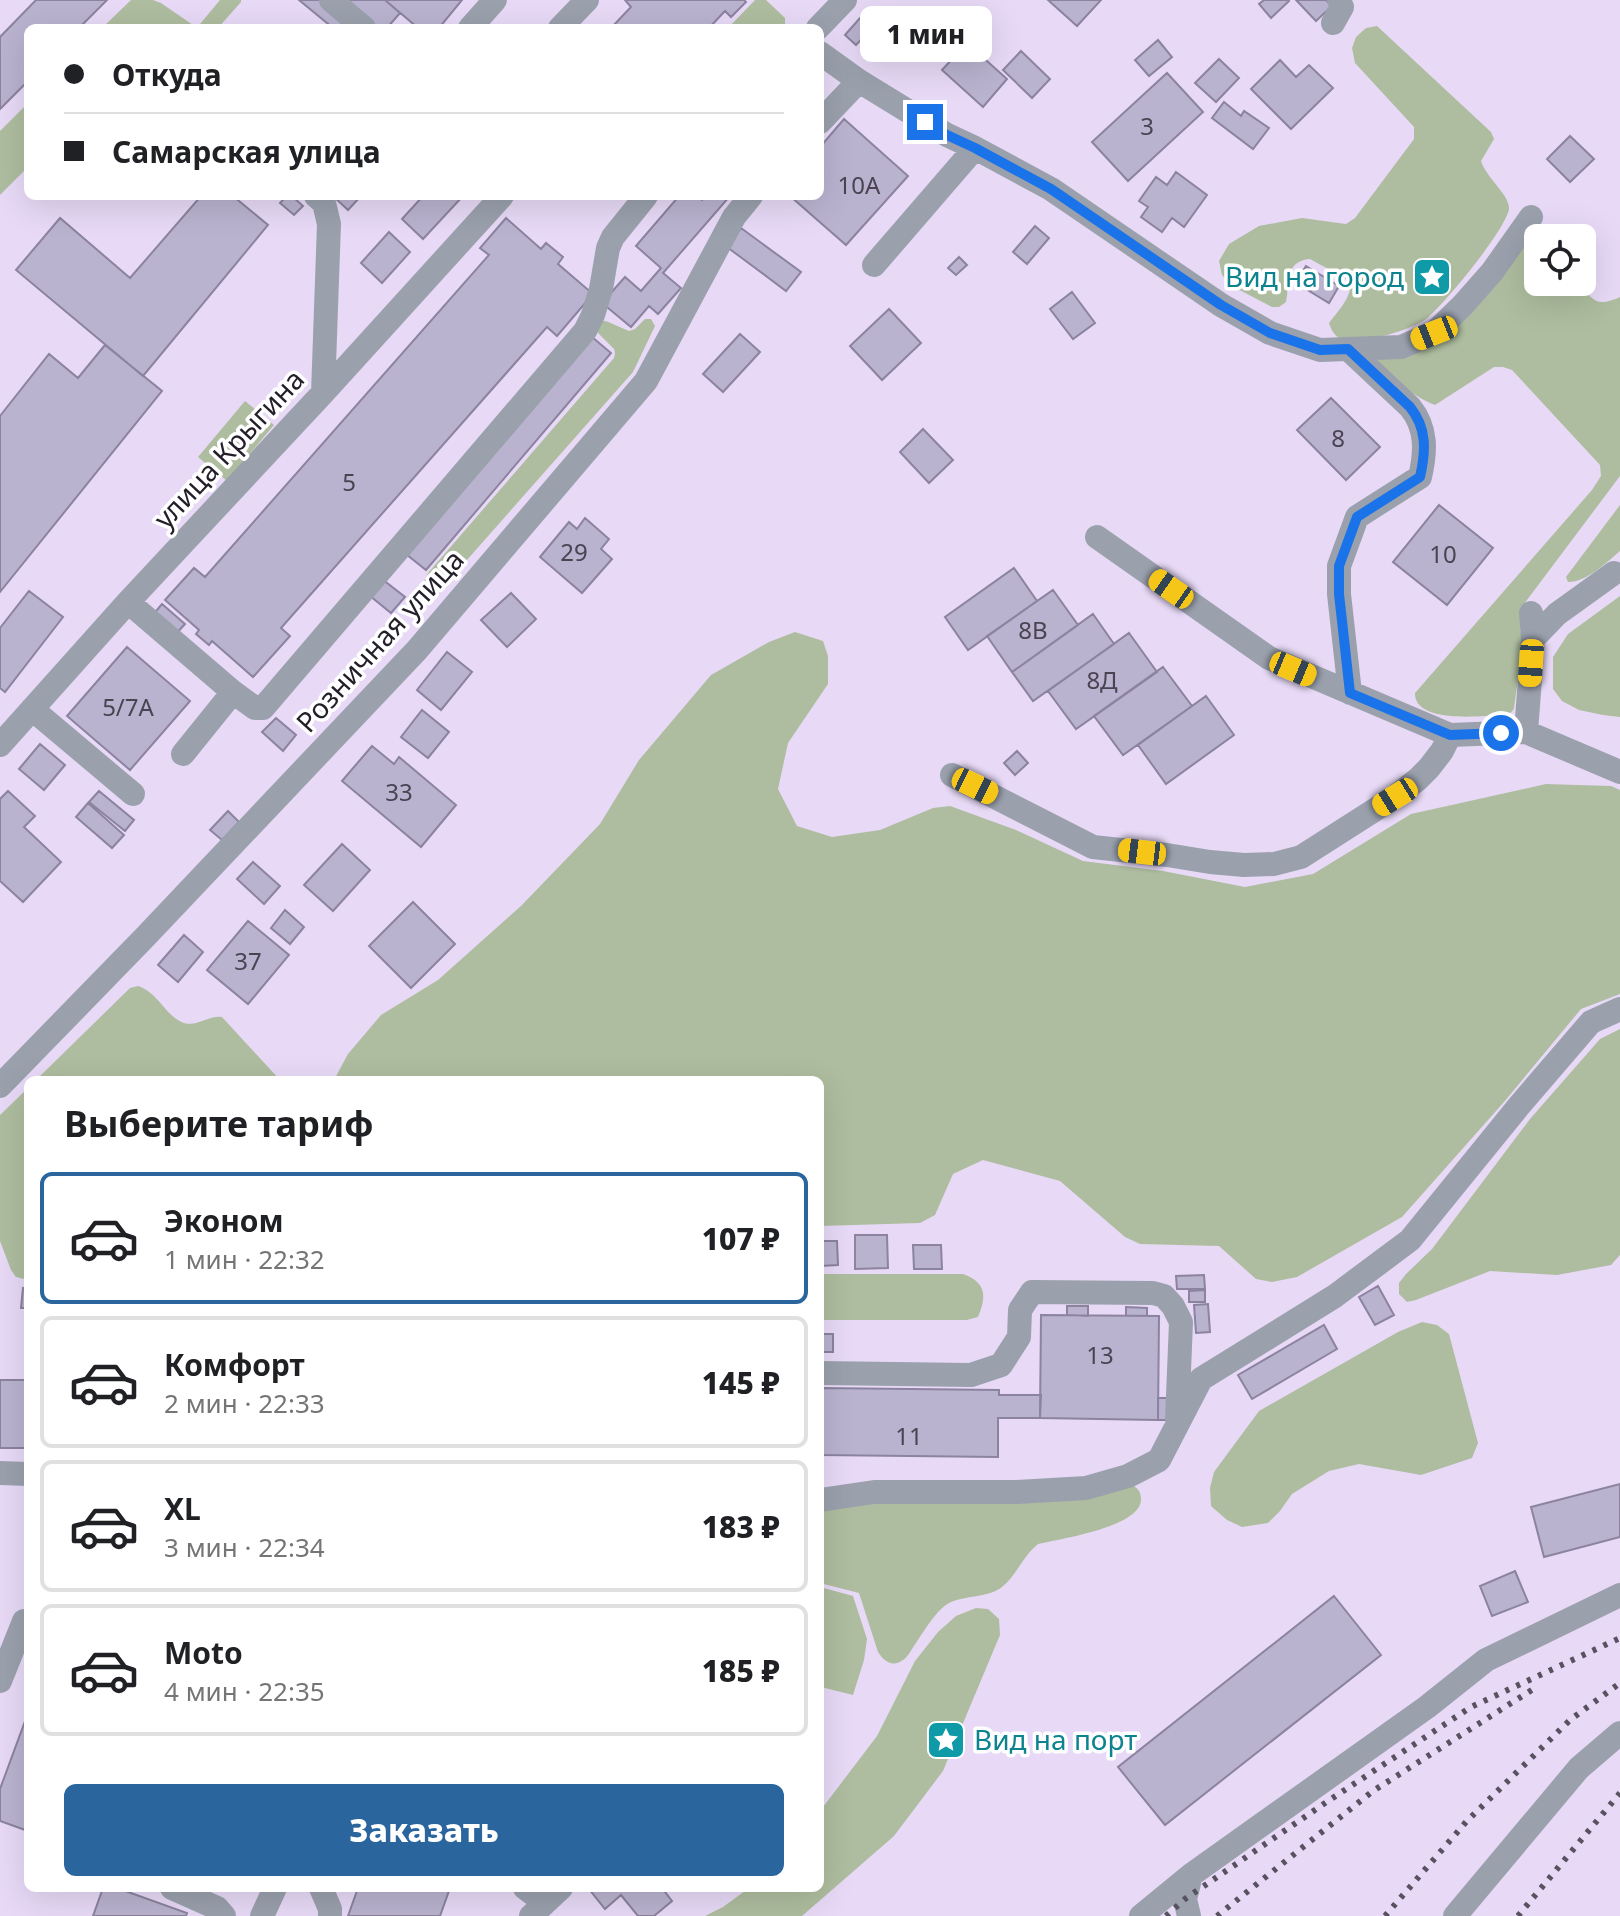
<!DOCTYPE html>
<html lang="ru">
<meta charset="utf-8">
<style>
:root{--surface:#fff;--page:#f6f6f6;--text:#202124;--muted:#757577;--line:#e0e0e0;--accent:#2a669d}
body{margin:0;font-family:"Noto Sans",sans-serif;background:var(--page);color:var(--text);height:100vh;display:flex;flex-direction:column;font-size:30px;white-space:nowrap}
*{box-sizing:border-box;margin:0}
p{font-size:26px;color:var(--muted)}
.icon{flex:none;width:44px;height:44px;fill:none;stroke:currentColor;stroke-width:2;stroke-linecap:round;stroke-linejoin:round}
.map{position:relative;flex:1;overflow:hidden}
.panel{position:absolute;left:24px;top:1076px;width:800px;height:816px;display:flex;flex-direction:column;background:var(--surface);border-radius:12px;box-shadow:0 8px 32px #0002}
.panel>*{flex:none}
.banner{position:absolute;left:24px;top:24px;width:800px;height:176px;border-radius:12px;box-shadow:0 8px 32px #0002;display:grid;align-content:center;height:176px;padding:0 40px;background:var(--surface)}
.tools{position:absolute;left:1524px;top:224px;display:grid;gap:16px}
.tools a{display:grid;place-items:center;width:72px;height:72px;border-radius:12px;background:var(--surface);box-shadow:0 8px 32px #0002;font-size:40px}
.end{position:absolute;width:36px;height:36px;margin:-18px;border:10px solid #1a73e8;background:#fff;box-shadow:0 0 0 4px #fff}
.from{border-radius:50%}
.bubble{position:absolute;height:56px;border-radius:12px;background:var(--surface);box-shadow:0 8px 32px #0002;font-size:26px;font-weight:800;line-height:56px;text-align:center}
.car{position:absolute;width:24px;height:48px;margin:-24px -12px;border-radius:10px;box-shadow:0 0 6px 2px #0007;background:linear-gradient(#f5c518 24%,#345 0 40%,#f5c518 0 76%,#345 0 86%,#f5c518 0)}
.banner b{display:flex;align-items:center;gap:28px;height:76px;font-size:30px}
.banner b+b{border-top:2px solid var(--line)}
.banner i{width:20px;height:20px;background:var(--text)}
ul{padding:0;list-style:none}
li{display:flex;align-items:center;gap:24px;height:132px;margin:0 16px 12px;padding:0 24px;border:4px solid var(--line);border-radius:12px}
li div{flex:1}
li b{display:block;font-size:30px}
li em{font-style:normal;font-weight:800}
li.on{border-color:var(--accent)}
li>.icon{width:72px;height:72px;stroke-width:1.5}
h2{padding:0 40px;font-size:36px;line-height:96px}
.cta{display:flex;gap:16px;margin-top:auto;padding:16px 40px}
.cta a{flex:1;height:92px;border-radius:12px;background:var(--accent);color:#fff;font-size:32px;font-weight:800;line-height:92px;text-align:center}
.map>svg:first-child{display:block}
.green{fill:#aebd9f}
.building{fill:#bab3d0;stroke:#8b839f;stroke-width:2}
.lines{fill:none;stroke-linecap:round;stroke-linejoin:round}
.minor{stroke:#9aa1ad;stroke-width:24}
.rail{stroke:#585160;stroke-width:6;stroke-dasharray:4 8;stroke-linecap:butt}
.route{stroke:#1a73e8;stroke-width:10}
.labels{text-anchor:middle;stroke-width:7;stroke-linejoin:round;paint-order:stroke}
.number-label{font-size:24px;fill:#494352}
.culture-label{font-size:28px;fill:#0d838f;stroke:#fff;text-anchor:end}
.street-label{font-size:28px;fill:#231e28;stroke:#fff}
</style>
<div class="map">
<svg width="1620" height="1916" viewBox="0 0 1620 1916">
<rect width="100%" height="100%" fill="#e8daf7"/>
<!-- green -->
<path class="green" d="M 131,0 L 153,0 L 161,3 L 193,25 L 200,24 L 220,0 L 241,0 L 241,2 L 218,28 L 102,28 Z
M 755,0 L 766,0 L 785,18 L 785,26 L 783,28 L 728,28 Z
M 1377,26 L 1491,132 L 1494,139 L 1481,161 C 1486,177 1508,194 1509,207 C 1511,224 1442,307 1426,319 C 1411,330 1356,347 1339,338 C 1333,334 1331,329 1329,323 C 1338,311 1353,296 1350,281 L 1310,259 C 1284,261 1290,284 1286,302 L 1279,307 L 1272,307 L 1232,286 L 1222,275 L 1219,261 L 1229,244 L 1259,226 L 1302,218 L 1346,224 L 1355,218 L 1414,139 L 1414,127 L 1355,63 L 1352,48 L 1356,37 L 1366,28 Z
M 28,103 L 28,167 L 0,195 L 0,131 Z
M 1534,238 L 1538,239 L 1538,282 L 1578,282 C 1593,300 1596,308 1620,297 L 1620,476 L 1521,608 L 1520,628 L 1523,644 L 1514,708 C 1513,710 1512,712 1510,713 C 1504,717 1492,716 1485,716 C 1467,717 1414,720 1415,693 L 1592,490 L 1601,476 L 1600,465 L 1512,370 L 1503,367 L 1494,367 L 1435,405 C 1416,398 1389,377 1375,362 L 1378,359 L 1399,356 L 1525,243 Z
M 645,319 L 651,319 L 655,326 L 633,372 L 443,587 L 436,593 L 428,593 L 424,590 L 422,585 L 428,573 L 614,358 L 615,353 L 614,349 L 596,331 L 600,321 L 606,321 L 629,331 L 635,329 Z
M 245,401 L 274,425 L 227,481 L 198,457 Z
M 1620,505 L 1620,551 C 1606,563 1587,582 1568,582 L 1566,577 Z
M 1620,596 L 1620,717 L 1603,715 L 1579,710 L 1562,701 L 1553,689 L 1553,657 L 1568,634 Z
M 795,632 L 823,641 L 828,656 L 828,684 L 788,743 L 778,789 L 797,826 L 832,837 L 880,830 L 933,808 L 950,806 L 1016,830 L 1083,861 L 1163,871 L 1245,887 L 1313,874 L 1411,814 L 1546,784 L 1611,786 L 1620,790 L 1620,994 L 1581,1009 L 1504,1102 L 1402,1217 L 1297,1277 L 1272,1282 L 1256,1279 L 1219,1246 L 1140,1244 L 1125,1237 L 1060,1181 L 983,1160 L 953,1174 L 935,1215 L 920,1223 L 820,1226 L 820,1080 L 334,1080 L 348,1054 L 381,1015 L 438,980 L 521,906 L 600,824 L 639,760 L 711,675 L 769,642 Z
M 138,986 C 158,992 166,1017 184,1023 C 197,1027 209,1015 222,1017 L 280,1080 L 36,1080 L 130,988 Z
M 1620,1029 L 1620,1255 L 1611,1265 L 1557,1275 L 1490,1271 L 1416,1300 L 1407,1302 L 1399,1294 L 1399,1283 L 1406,1274 L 1432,1249 L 1530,1119 L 1600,1039 Z
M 28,1088 L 28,1280 L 16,1277 L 11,1270 L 0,1241 L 0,1115 Z
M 820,1274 L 963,1274 C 986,1282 987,1296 978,1317 L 967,1320 L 820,1320 Z
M 1422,1322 L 1437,1325 L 1449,1334 L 1478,1443 L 1472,1458 L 1421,1475 L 1359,1464 L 1329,1471 L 1292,1494 L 1280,1511 L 1268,1523 L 1242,1527 L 1227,1520 L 1211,1506 L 1210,1488 L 1214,1472 L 1259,1411 L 1398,1332 Z
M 1130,1484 C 1137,1487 1141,1491 1141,1499 C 1142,1527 1059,1539 1038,1544 C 1023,1556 1016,1576 1002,1587 C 988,1598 965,1595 949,1603 C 936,1610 923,1633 914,1646 C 911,1650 908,1657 903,1660 C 892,1668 884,1661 878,1652 L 859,1593 L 820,1583 L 820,1511 L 874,1503 Z
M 820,1587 L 853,1596 L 867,1639 L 864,1660 L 853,1695 L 821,1687 L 820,1690 Z
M 976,1608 L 988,1609 L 999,1619 L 1000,1635 L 943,1771 L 894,1836 L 802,1916 L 705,1916 L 723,1907 L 749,1888 L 820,1888 L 820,1811 L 877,1736 L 915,1661 L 938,1632 L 956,1616 Z"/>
<!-- building -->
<path class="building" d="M 36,0 L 107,0 L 79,28 L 28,28 L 28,81 L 0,109 L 0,37 Z
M 299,0 L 385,0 L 400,13 L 387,28 L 333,28 Z
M 385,0 L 462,0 L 439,28 L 418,28 Z
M 625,0 L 744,0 L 746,2 L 731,17 L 725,11 L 709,28 L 611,28 L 631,7 Z
M 1048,0 L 1101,0 L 1077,26 Z
M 1264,0 L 1288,0 L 1289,1 L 1271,18 L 1259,4 Z
M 1296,0 L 1326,0 L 1332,6 L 1316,21 Z
M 860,18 L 871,29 L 856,45 L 845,35 Z
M 1158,40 L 1172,57 L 1149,76 L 1135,60 Z
M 967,43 L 1007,79 L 983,107 L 942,70 Z
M 1021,51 L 1050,79 L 1032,98 L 1003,70 Z
M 1219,59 L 1239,78 L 1216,102 L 1195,83 Z
M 1280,60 L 1296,77 L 1309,65 L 1333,88 L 1291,129 L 1251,89 Z
M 1167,73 L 1203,112 L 1128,181 L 1092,142 Z
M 1224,102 L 1241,116 L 1244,111 L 1269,128 L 1253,149 L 1212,118 Z
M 844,119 L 908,176 L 846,245 L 790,196 L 820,196 L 820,147 Z
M 1570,136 L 1594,159 L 1570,182 L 1547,159 Z
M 1176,172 L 1207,195 L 1184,227 L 1172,218 L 1162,232 L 1141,217 L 1148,207 L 1139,201 L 1156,177 L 1167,185 Z
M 201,196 L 233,196 L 268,225 L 143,376 L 16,270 L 60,218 L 130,278 Z
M 287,196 L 292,196 L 303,206 L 294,215 L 280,203 Z
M 333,196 L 361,196 L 348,210 Z
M 423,196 L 463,196 L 423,239 L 402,219 Z
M 679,196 L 697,196 L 702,200 L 706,196 L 730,196 L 663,273 L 681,288 L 658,314 L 649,306 L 631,327 L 602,303 L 625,277 L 641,291 L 661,268 L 636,246 Z
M 506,218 L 541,249 L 546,243 L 563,257 L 558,264 L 593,294 L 557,336 L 547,327 L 281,628 L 290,636 L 253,677 L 212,641 L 209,645 L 196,634 L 199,630 L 165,600 L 194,568 L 205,577 L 489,255 L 480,248 Z
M 1035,226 L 1049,238 L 1027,264 L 1013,252 Z
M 741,228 L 801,272 L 786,291 L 727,247 Z
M 389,232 L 410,252 L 382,283 L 361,263 Z
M 959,257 L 967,265 L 956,275 L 948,268 Z
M 1306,266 L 1339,286 L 1329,303 L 1296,283 Z
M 1072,292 L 1095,323 L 1073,339 L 1050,309 Z
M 889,309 L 921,343 L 882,380 L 850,346 Z
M 740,334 L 760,352 L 723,392 L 703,374 Z
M 592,337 L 611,353 L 426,570 L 406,554 Z
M 105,345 L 162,391 L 0,592 L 0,416 L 49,354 L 78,378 Z
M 1331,398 L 1380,447 L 1346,480 L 1297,430 Z
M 923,429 L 953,460 L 929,483 L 900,452 Z
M 1439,505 L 1493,548 L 1447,605 L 1393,562 Z
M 585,518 L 609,539 L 601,549 L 612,559 L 582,593 L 540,557 L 569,522 L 577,529 Z
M 1014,568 L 1037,601 L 968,650 L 945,617 Z
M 382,579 L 405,597 L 391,613 L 369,595 Z
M 1053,590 L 1078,625 L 1012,672 L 987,636 Z
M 29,591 L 63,617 L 5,692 L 0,688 L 0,628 Z
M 511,593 L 536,619 L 507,647 L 481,620 Z
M 162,604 L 185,624 L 174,636 L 151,617 Z
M 1093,614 L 1114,644 L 1033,701 L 1012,672 Z
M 1129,633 L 1157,672 L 1076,729 L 1048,691 Z
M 127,647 L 190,701 L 130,770 L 67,716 Z
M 447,652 L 472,672 L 441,710 L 417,690 Z
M 1163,667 L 1192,706 L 1123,755 L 1094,716 Z
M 1206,696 L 1234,735 L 1166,784 L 1138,745 Z
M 422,710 L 449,732 L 428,758 L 401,737 Z
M 276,718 L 296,735 L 283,751 L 262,732 Z
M 40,744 L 65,765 L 44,790 L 19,769 Z
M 372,746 L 394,764 L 399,757 L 456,805 L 421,847 L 342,781 Z
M 1017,751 L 1028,763 L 1015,775 L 1004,763 Z
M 8,791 L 35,816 L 24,827 L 61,862 L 23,902 L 0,881 L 0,799 Z
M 99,791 L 134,820 L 125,831 L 89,802 Z
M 88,803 L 124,835 L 112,848 L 76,817 Z
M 228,811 L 239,822 L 222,840 L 210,830 Z
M 342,844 L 370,870 L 333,911 L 304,885 Z
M 253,862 L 280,886 L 264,904 L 237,879 Z
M 413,902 L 455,944 L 411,988 L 369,946 Z
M 285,910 L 304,927 L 290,944 L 271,928 Z
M 248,921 L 289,955 L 248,1004 L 207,970 Z
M 184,935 L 203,952 L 178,982 L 158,965 Z
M 855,1235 L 887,1235 L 888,1268 L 855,1269 Z
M 820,1241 L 837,1241 L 838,1265 L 820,1266 Z
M 913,1245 L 941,1245 L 942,1269 L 914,1269 Z
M 1204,1275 L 1205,1289 L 1177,1289 L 1176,1276 Z
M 1378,1286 L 1394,1315 L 1375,1325 L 1359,1297 Z
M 23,1288 L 28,1289 L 28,1308 L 21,1308 Z
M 1205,1290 L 1205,1302 L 1189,1302 L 1189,1291 Z
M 1208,1304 L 1210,1332 L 1196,1333 L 1194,1305 Z
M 1067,1306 L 1088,1306 L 1088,1316 L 1067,1315 Z
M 1126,1307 L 1147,1308 L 1147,1316 L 1126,1316 Z
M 1041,1315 L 1159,1316 L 1158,1420 L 1040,1418 Z
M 1324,1325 L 1337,1349 L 1252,1399 L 1238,1375 Z
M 820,1334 L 833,1334 L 833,1352 L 820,1352 Z
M 0,1380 L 28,1380 L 28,1448 L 0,1448 Z
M 820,1388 L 999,1390 L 999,1395 L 1041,1395 L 1040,1418 L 998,1418 L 998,1457 L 820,1455 Z
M 1158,1398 L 1168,1398 L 1167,1420 L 1158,1420 Z
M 1620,1484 L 1620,1537 L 1544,1557 L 1531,1507 Z
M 1515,1571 L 1528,1602 L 1492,1616 L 1480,1586 Z
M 1334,1596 L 1381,1655 L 1165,1825 L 1118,1767 Z
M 28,1713 L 28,1831 L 0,1821 L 0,1789 Z
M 103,1888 L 117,1888 L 187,1913 L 186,1916 L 93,1916 Z
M 358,1888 L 450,1888 L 440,1916 L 348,1916 Z
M 590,1888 L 662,1888 L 672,1901 L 654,1916 L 638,1916 L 621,1895 L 605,1909 L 589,1889 Z"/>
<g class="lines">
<!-- minor -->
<path class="minor" d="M 331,0 L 364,28
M 1333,23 L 1342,7 L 1339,0
M 470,28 L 495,0
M 560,28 L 587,0
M 818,28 L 845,0
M 820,53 L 859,81 L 947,135 L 975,148 L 1051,189 L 1221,305 L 1270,333 L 1320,350 L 1401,347 L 1434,333 L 1462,306 L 1492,272 L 1531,217
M 820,122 L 859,81
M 316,196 L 324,203 L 329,224 L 323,393
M 874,265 L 975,148
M 1348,349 L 1410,407 C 1427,428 1426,451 1420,477 L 1357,517 L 1339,566 L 1339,594 L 1350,693
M 1097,537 L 1269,658 L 1450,735 L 1526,732 L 1620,772
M 128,602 L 233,692 L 255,708 L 263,708 L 585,331 L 593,315 L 601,289 L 608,248 L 613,237 L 646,196
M 1533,639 L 1557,614 L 1614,573
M 32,709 L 133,794
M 1526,732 L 1533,639 L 1531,613
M 0,745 L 128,602 L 323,393 L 502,196
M 183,754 L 233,692
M 952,775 L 1093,847 L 1167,855 L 1210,862 L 1244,865 L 1274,864 L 1301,857 L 1395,797 L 1418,779 L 1429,768 L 1442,751 L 1450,735
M 0,1086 L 146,936 L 417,650 L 646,381 L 734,217 L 751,196
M 820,1373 L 971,1375 L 1001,1365 L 1019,1337 L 1020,1310 L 1032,1292 L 1153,1293 L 1164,1296 L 1173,1306 L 1181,1322 L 1177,1420
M 0,1473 L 28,1474
M 820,1500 L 874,1492 L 1017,1492 L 1086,1488 L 1128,1476 L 1159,1460 L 1201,1379 L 1335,1296 L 1410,1240 L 1518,1107 L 1591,1022 L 1620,1009
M 0,1681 L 24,1621
M 172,1888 L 217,1908 L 224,1916
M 321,1888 L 330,1909 L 330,1916
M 525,1888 L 545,1903
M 262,1916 L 275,1888
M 531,1916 L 561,1888
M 1141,1916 L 1191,1875 L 1427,1707 L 1486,1660 L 1620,1595
M 1189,1916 L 1185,1899 L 1191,1875
M 1455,1916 L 1579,1768 L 1620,1733"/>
<!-- rail -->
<path class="rail" d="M 1166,1916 L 1185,1899 L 1328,1801 L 1471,1707 L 1620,1638
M 1217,1916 L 1373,1791 L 1538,1686
M 1385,1916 L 1466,1822 L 1570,1720 L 1620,1683
M 1518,1916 L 1620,1793"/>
</g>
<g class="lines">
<!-- route -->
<path class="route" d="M 925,122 L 947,135 L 975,148 L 1051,189 L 1221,305 L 1270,333 L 1320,350 L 1348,349 L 1410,407 C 1427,428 1426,451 1420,477 L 1357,517 L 1339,566 L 1339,594 L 1350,693 L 1450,735 L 1501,733"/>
</g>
<!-- icons -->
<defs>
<symbol id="sight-square" viewBox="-11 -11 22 22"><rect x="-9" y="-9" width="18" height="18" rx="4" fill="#0f9aa8" stroke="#fff"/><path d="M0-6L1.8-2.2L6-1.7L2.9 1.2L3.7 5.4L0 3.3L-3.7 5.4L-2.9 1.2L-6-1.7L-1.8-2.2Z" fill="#fff"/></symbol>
</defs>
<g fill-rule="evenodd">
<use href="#sight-square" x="1410" y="255" width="44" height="44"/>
<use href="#sight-square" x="924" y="1718" width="44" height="44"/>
</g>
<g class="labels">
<!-- number labels -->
<g class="number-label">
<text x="1147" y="135">3</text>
<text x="859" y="194">10А</text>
<text x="1338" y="447">8</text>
<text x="349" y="491">5</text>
<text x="574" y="561">29</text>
<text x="1443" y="563">10</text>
<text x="1033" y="639">8В</text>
<text x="1102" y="689">8Д</text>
<text x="128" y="716">5/7А</text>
<text x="399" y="801">33</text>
<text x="248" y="970">37</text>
<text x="1100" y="1364">13</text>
<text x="909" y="1445">11</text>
</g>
<!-- culture labels -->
<g class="culture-label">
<text x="1404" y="287">Вид на город</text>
<text x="974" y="1750" text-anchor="start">Вид на порт</text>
</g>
<!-- street labels -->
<g class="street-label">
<text transform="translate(229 449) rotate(-47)" y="10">улица Крыгина</text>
<text transform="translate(380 641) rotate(-48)" y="10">Розничная улица</text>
</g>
</g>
</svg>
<div class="tools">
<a><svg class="icon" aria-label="locate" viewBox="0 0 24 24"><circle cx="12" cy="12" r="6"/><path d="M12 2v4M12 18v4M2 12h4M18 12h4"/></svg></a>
</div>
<i class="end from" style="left:1501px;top:733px"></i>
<i class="end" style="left:925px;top:122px"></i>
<div class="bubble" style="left:860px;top:6px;width:132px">1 мин</div>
<i class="car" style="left:1434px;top:333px;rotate:248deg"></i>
<i class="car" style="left:1171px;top:589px;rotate:305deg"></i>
<i class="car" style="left:1531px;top:663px;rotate:184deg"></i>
<i class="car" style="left:1293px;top:669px;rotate:113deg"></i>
<i class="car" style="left:975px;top:786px;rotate:116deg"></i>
<i class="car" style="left:1395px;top:797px;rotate:238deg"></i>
<i class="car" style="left:1142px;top:852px;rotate:277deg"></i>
<div class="banner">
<b><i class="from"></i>Откуда</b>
<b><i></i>Самарская улица</b>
</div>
<section class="panel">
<h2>Выберите тариф</h2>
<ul>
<li class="on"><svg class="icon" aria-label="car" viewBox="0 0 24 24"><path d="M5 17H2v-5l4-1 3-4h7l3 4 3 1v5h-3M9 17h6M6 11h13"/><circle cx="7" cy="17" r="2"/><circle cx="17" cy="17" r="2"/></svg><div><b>Эконом</b><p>1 мин · 22:32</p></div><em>107 ₽</em></li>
<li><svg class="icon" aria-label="car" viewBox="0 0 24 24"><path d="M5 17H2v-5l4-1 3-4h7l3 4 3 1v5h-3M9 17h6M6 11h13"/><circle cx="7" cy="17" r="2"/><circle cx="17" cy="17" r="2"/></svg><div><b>Комфорт</b><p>2 мин · 22:33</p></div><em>145 ₽</em></li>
<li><svg class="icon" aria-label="car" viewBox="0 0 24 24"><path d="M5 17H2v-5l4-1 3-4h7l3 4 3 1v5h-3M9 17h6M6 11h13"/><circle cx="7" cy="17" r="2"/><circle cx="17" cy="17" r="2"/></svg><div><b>XL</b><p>3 мин · 22:34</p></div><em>183 ₽</em></li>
<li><svg class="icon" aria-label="car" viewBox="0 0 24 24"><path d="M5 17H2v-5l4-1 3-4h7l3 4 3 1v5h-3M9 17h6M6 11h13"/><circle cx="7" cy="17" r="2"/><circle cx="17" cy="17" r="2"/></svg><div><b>Moto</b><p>4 мин · 22:35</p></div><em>185 ₽</em></li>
</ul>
<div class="cta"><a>Заказать</a></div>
</section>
</div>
